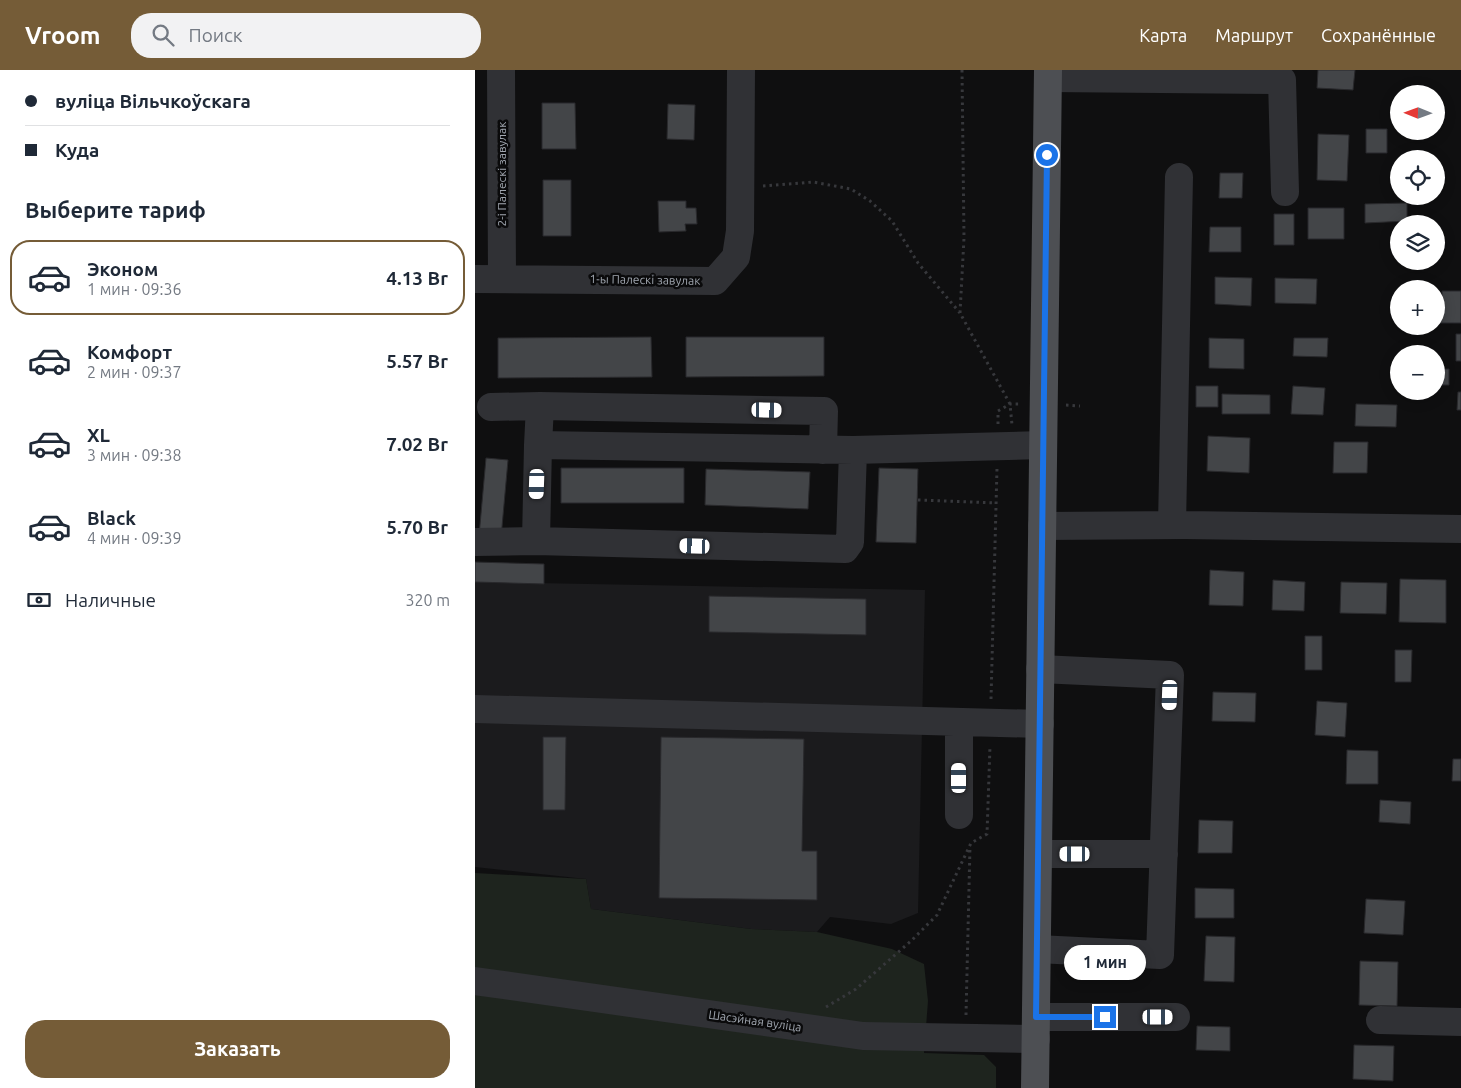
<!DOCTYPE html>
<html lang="ru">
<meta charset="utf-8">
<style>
:root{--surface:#fff;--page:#f2f2f3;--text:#1f2937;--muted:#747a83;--line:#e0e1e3;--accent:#755c37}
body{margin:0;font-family:Ubuntu,sans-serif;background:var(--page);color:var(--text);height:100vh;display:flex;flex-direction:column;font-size:19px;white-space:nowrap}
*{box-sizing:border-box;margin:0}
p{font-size:16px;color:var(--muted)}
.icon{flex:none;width:28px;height:28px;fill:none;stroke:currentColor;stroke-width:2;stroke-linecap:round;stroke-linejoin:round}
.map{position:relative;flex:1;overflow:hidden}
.panel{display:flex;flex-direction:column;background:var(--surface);width:475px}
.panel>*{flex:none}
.hud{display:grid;align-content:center;height:110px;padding:0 25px;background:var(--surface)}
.needle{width:32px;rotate:271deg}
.tools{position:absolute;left:915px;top:15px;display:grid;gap:10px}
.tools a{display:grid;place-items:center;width:55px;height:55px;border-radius:50%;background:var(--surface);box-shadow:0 2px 12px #0003;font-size:25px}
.end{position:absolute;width:22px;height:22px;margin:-11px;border:6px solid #1a73e8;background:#fff;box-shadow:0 0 0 2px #fff}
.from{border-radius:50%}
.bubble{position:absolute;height:35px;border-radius:18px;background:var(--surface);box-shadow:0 2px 12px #0003;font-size:16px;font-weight:600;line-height:35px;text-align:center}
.car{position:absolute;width:15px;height:30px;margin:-15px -8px;border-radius:6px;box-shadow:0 0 4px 1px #0007;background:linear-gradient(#fff 24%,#345 0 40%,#fff 0 76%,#345 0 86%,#fff 0)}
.hud b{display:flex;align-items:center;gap:18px;height:48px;font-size:19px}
.hud b+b{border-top:1px solid var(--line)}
.hud i{width:12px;height:12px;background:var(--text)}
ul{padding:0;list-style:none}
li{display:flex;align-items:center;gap:15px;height:75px;margin:0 10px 8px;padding:0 15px;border:2px solid transparent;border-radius:20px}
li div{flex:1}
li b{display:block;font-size:19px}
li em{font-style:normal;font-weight:600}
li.active{border-color:var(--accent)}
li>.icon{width:45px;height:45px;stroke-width:1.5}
h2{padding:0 25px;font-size:22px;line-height:60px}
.pay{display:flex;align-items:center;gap:12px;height:55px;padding:0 25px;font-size:19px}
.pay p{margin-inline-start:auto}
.cta{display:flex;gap:10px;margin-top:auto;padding:10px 25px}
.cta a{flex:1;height:58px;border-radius:20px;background:var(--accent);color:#fff;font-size:20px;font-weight:600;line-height:58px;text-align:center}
header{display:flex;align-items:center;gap:30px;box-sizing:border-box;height:70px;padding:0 25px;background:var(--accent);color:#fff}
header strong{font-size:24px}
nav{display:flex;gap:28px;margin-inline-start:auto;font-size:18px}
.search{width:350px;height:45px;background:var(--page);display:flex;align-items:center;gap:12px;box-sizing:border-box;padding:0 18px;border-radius:20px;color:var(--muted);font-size:19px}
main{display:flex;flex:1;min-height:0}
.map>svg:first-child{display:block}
.built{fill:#1b1b1d}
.green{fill:#1e241e}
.building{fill:#434548;stroke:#29292c}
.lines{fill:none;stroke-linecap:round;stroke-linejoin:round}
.path{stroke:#37383c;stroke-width:3;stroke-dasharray:2.5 4;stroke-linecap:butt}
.minor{stroke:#303135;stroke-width:28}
.major{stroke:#4d4f53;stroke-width:28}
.route{stroke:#1a73e8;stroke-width:6}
.labels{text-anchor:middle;stroke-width:5;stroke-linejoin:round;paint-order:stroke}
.street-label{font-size:12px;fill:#a1a7b0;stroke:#0a0a0b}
</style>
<header>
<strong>Vroom</strong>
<div class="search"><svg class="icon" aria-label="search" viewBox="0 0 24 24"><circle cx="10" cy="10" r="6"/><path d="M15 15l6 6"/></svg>Поиск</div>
<nav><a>Карта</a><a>Маршрут</a><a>Сохранённые</a></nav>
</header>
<main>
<section class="panel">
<div class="hud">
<b><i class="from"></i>вуліца Вільчкоўскага</b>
<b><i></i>Куда</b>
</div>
<h2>Выберите тариф</h2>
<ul>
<li class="active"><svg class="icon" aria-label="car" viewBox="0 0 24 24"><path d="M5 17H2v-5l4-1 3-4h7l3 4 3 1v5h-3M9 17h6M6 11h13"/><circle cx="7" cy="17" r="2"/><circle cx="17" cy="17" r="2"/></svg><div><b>Эконом</b><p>1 мин · 09:36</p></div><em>4.13 Br</em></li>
<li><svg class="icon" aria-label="car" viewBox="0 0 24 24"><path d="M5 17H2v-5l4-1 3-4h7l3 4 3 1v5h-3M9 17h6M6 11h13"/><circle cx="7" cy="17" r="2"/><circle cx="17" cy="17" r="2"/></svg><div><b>Комфорт</b><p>2 мин · 09:37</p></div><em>5.57 Br</em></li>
<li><svg class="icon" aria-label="car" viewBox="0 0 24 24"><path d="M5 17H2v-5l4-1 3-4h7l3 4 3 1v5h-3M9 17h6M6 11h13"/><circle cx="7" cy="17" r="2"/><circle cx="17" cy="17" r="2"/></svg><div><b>XL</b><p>3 мин · 09:38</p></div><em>7.02 Br</em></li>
<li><svg class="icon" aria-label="car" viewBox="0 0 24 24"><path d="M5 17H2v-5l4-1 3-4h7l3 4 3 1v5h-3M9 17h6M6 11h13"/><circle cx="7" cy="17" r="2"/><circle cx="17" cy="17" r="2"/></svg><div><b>Black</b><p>4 мин · 09:39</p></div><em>5.70 Br</em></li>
</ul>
<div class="pay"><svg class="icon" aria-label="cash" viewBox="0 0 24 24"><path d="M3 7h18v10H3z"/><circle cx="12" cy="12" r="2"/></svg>Наличные<p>320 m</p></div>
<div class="cta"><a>Заказать</a></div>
</section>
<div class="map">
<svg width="986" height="1018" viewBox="0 0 986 1018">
<rect width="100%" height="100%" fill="#0f0f10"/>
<!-- built -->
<path class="built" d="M 0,512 L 450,520 L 443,843 L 416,854 L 355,847 L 342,862 L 276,859 L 116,839 L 111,809 L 0,797 Z"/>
<!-- green -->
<path class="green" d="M 0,803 L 111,809 L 116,839 L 276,859 L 342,862 L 417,879 L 449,894 L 453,931 L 449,983 L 509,985 L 521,997 L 521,1018 L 0,1018 Z"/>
<!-- building -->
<path class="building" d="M 843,0 L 880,0 L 878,20 L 842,18 Z
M 67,33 L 100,33 L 101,79 L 67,79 Z
M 193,34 L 220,35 L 219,70 L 192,69 Z
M 891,59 L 912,59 L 912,83 L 891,83 Z
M 843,64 L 874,65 L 872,111 L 842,110 Z
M 745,103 L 768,103 L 767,128 L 744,128 Z
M 68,110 L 96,110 L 96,166 L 68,166 Z
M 183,131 L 211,131 L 211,138 L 221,138 L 222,154 L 210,154 L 211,161 L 184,162 Z
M 932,133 L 932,151 L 890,153 L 890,134 Z
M 833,138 L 869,138 L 869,169 L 833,169 Z
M 799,144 L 819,144 L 819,175 L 799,175 Z
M 735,157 L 766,157 L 766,182 L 734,182 Z
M 740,207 L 777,208 L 776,236 L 740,234 Z
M 800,208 L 842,209 L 841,234 L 800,233 Z
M 926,216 L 947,216 L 947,219 L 926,219 Z
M 967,221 L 986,221 L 986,253 L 961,253 L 961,235 L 967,235 Z
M 981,264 L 986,264 L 986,291 L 981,291 Z
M 176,267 L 177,307 L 23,308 L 23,268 Z
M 211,267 L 349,267 L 349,306 L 211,307 Z
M 734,268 L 769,269 L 769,299 L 734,298 Z
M 819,268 L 853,268 L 852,287 L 818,286 Z
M 961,299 L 974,299 L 974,315 L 961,315 Z
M 721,316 L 743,316 L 743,337 L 721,337 Z
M 818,316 L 850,318 L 848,345 L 816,344 Z
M 983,322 L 986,322 L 986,340 L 982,340 Z
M 747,324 L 795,325 L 795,344 L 747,344 Z
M 881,334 L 922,335 L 921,357 L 880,356 Z
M 733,366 L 775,368 L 774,403 L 732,401 Z
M 859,372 L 893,372 L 892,403 L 858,403 Z
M 11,388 L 33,390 L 26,468 L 4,466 Z
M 86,398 L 209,398 L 209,433 L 86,433 Z
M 404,398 L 443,399 L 441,473 L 401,472 Z
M 231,399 L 335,402 L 333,439 L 230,435 Z
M 0,492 L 69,494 L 69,514 L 0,512 Z
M 735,500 L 769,502 L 768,536 L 734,535 Z
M 925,509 L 971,510 L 971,553 L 924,552 Z
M 798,510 L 830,512 L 829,541 L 797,540 Z
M 866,512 L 912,513 L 911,544 L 865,543 Z
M 234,526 L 391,529 L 391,565 L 234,562 Z
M 830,566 L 847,566 L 847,600 L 830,600 Z
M 920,580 L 937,580 L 936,612 L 920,612 Z
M 738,622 L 781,623 L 780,652 L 737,651 Z
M 842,631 L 872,633 L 870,667 L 840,665 Z
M 68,667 L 91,667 L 90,740 L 68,740 Z
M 186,667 L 329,669 L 327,781 L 342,781 L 342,830 L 184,828 Z
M 872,680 L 903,681 L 903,714 L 871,714 Z
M 978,689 L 986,689 L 986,711 L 977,711 Z
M 905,730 L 936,732 L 935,754 L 904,752 Z
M 724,750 L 758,751 L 757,783 L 723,783 Z
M 720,818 L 759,819 L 759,848 L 720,848 Z
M 891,829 L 930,831 L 928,865 L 889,863 Z
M 731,866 L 760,867 L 759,912 L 729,911 Z
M 885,891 L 923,892 L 922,936 L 884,935 Z
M 722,956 L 755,957 L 755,981 L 721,980 Z
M 879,975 L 919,976 L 918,1011 L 878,1009 Z"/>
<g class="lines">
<!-- path -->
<path class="path" d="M 487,0 L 489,168 L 485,243 L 535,334 L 537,355
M 288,116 L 338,112 L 376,119 L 395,131 L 417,151 L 443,193 L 485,243
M 591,335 L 605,336
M 523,354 L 523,341 L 535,334 L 547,334
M 443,430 L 521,433
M 516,629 L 522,398
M 351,937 L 381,919 L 436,871 L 462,845 L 496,773 L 512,764 L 515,676
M 491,945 L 495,776"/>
<!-- minor -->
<path class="minor" d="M 26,0 L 27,208
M 573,8 L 807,10 L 810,122
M 0,209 L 240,211 L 261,187 L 265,161 L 266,0
M 16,337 L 65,336
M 63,375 L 65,336 L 349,341 L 348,380
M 378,380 L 63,375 L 61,471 L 370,479 L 375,472 L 378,380 L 568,375
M 697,455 L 704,107
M 567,456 L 710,455 L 986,459
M 0,472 L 61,471
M 0,639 L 565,654
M 484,745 L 484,652
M 563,784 L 689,784
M 562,879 L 685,885 L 695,605 L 565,599
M 0,911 L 388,966 L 561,969
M 561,947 L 701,947
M 905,950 L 986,952"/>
<!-- major -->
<path class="major" d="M 560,1018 L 573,0"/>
</g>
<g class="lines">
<!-- route -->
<path class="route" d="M 572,85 L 561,947 L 630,947"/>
</g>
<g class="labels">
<!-- street labels -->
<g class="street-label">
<text transform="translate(27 104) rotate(-90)" y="4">2-і Палескі завулак</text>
<text transform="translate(170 210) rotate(1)" y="4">1-ы Палескі завулак</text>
<text transform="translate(280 951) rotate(8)" y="4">Шасэйная вуліца</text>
</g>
</g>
</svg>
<div class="tools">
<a><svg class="needle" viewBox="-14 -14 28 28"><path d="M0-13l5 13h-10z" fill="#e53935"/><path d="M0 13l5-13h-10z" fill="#747a83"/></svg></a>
<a><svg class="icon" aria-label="locate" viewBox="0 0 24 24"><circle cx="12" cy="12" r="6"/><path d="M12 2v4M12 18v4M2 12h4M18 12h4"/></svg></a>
<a><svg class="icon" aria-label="layers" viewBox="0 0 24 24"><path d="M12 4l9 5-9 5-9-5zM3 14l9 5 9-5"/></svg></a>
<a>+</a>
<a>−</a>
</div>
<i class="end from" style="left:572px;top:85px"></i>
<i class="end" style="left:630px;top:947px"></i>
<div class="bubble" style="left:589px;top:875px;width:82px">1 мин</div>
<i class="car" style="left:292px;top:340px;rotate:91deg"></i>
<i class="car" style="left:62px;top:414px;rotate:182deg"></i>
<i class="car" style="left:220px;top:476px;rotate:272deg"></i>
<i class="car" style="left:695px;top:625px;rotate:182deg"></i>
<i class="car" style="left:484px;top:708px;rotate:0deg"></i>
<i class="car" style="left:600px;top:784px;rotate:270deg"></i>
<i class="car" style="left:683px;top:947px;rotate:90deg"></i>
</div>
</main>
